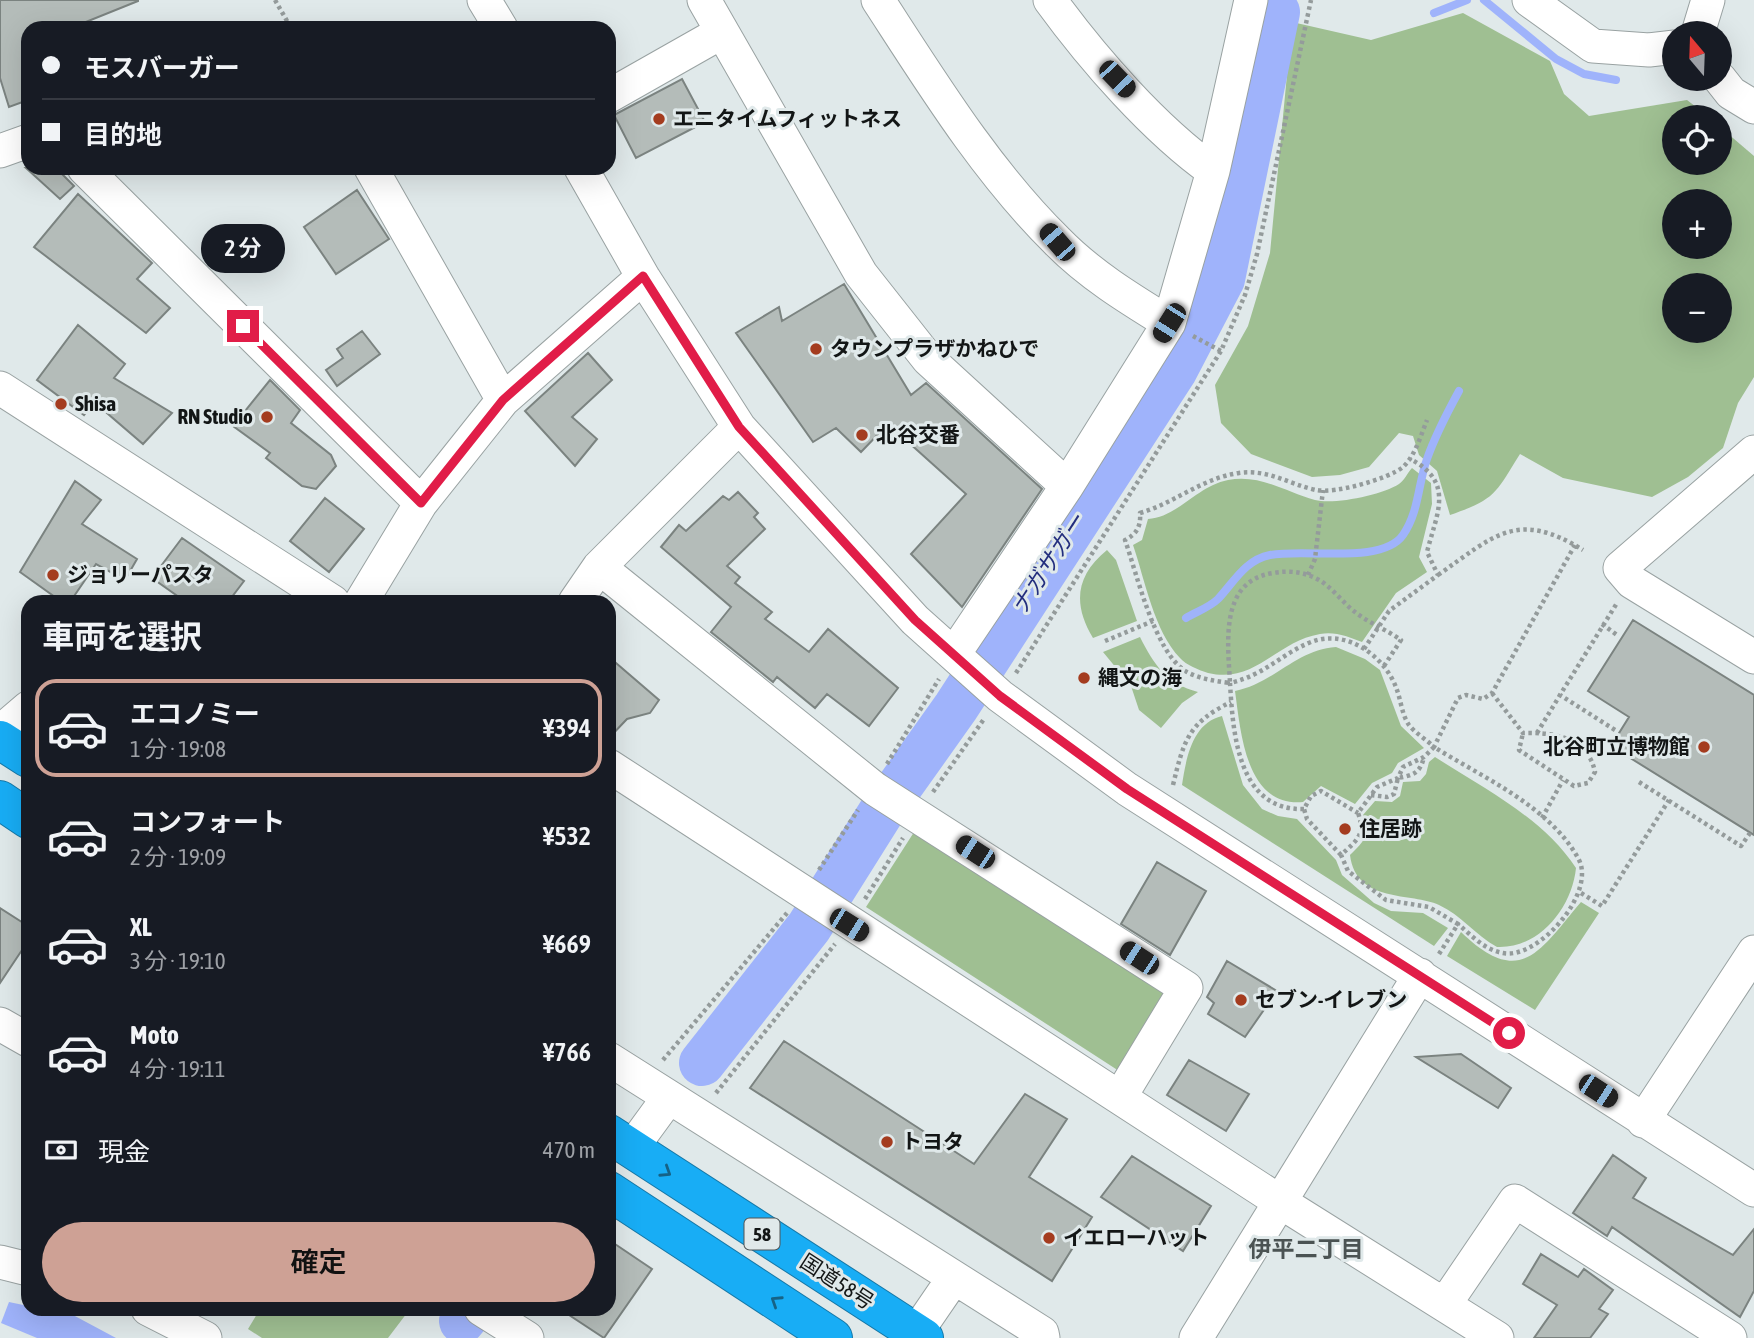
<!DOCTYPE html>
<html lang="ja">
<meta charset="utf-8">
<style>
:root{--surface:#171b24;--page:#242831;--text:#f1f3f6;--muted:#9ea1a6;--line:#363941;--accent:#cea195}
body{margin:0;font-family:"Asap Condensed","Noto Sans JP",sans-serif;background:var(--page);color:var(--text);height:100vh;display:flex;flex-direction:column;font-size:26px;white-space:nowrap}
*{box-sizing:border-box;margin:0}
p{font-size:23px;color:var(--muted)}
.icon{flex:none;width:38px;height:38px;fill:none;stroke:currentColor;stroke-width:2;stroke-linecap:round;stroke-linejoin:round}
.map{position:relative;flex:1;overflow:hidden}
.sheet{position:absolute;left:21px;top:595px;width:595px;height:721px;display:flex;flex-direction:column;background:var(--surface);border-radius:21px;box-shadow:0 7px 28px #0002}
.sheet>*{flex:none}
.top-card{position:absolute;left:21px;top:21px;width:595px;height:154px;border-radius:21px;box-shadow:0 7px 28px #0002;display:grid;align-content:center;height:154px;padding:0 21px;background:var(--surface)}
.needle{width:46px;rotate:341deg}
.tools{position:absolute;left:1662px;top:21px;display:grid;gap:14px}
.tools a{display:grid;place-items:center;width:70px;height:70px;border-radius:50%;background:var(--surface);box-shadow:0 7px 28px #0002;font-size:35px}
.end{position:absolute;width:32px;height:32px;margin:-16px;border:9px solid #e11d48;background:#fff;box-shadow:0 0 0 4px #fff}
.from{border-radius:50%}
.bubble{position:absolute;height:49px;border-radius:24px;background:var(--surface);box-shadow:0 7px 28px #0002;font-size:23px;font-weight:600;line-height:49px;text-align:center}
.car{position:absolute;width:21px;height:42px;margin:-21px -10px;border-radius:9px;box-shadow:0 0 5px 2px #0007;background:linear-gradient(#222 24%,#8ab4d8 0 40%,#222 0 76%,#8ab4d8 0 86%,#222 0)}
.top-card b{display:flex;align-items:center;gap:24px;height:66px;font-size:26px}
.top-card b+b{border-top:2px solid var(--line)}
.top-card i{width:18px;height:18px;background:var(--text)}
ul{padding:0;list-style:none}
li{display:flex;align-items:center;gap:21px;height:98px;margin:0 14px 10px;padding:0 7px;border:4px solid transparent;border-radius:21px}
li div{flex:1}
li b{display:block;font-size:26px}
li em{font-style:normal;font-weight:600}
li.on{border-color:var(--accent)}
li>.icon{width:63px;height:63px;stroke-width:1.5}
h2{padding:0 21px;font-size:32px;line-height:84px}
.pay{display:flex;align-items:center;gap:18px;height:77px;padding:0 21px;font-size:26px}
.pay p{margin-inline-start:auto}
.primary-button{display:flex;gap:14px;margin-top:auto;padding:14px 21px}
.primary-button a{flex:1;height:80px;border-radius:42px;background:var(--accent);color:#111;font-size:28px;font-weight:600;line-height:80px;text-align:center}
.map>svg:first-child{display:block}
.green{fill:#9fbf92;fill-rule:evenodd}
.water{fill:#9fb3fb}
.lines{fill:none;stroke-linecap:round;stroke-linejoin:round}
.stream{stroke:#9fb3fb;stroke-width:8}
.river{stroke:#9fb3fb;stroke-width:46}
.building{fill:#b4bcb9;stroke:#7b8380;stroke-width:2}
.minor-casing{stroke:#99a2a2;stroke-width:35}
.highway-casing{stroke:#1678a7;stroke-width:40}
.path{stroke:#949b9b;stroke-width:4.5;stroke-dasharray:3.5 3.5;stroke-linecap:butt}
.minor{stroke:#fff;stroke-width:33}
.highway{stroke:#18adf5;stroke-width:38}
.oneway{stroke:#166286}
.route{stroke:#e11d48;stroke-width:9}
.poi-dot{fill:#a43c1f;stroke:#e0e9ea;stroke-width:2.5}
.labels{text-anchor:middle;stroke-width:6;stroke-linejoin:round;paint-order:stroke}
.shield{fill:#e0e9ea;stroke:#505556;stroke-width:2}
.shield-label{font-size:19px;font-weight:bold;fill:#131616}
.poi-label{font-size:21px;font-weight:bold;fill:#131616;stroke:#e0e9ea;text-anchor:start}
.street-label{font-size:21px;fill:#131616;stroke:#e0e9ea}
.water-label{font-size:23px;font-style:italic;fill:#232e7e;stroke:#e0e9ea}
.neighbourhood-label{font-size:23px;font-weight:bold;fill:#4b5353;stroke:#e0e9ea}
</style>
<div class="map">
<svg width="1754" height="1338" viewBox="0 0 1754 1338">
<rect width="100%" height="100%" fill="#e0e9ea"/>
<!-- green -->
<path class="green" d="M 1463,13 L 1550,61 L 1564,94 L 1589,116 L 1687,100 L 1709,117 L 1675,117 L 1675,163 L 1720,163 L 1720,127 L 1754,156 L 1754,377 L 1738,403 L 1723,448 L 1688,477 L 1652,497 L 1563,478 L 1520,454 C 1495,494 1496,499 1450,515 L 1437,471 L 1419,455 L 1413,436 L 1399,433 L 1369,467 L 1340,475 L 1312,477 L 1251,454 L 1221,423 L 1215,385 L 1248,326 L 1270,253 L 1292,22 L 1371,40 ZM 1675,201 L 1720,201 L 1720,247 L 1675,247 ZM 1675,285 L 1720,285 L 1720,331 L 1675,331 Z
M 1412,468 L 1431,483 L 1432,504 L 1419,557 L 1427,572 L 1396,593 L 1362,642 C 1349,637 1335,631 1320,634 C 1275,642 1256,684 1208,673 C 1199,670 1186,665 1180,658 C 1154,631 1145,580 1133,545 L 1142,540 L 1148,519 C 1178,517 1197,486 1228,480 C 1261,474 1285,492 1315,500 C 1334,505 1382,495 1399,484 C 1404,481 1408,472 1412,468 Z
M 1107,550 L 1116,560 L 1137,621 L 1093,638 C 1073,605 1075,576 1107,550 Z
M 1140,637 C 1154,665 1167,684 1198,692 L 1182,703 L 1161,728 L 1139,710 L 1131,686 L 1103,652 Z
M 1336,647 L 1365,659 L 1380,670 L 1401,726 L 1424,748 L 1398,763 L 1392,773 L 1372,783 L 1355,804 L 1321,786 L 1303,802 C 1246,807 1241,734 1235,691 C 1273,684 1297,649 1336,647 Z
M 1222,716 L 1243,785 L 1262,809 L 1278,816 L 1297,819 L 1336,860 L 1342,875 L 1374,903 L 1391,911 L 1423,913 L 1448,928 L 1434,946 L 1182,785 C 1186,759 1192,723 1222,716 Z
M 1435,757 C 1485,789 1543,818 1576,868 C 1572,908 1539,949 1497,947 C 1475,935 1461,915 1439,905 C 1412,892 1356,904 1350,855 C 1364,842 1371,834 1363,815 L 1375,801 L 1392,802 L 1400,796 L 1403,782 L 1420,781 L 1426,774 L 1429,762 Z
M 916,829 L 1165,987 L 1168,998 L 1119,1071 L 866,907 Z
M 1581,902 L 1599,913 L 1535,1010 L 1447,956 L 1461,932 C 1521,990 1540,950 1581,902 Z
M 260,1309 L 410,1309 L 388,1338 L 262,1338 L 248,1329 Z"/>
<!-- water -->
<path class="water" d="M 9,1302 L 28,1306 L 28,1309 L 73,1315 L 116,1338 L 37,1338 L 1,1323 Z"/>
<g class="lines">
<!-- stream -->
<path class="stream" d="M 1484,0 L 1556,59 L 1584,74 L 1616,80
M 1434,13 L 1467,0
M 1186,618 C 1196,612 1210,607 1218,599 C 1234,582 1245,560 1270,555 C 1306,548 1382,565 1403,535 C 1419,512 1418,484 1427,459 C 1435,436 1447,413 1459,391"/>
<!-- river -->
<path class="river" d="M 702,1063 L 809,927 L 880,814 L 956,707 L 1174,371 L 1222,279 L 1277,12
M 462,1321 L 472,1309"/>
</g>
<!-- building -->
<path class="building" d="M 0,0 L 138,0 L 138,1 L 71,28 L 28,28 L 28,100 L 9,107 L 0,78 Z
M 682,79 L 705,122 L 636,158 L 614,115 Z
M 26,168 L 56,168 L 74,186 L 60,199 Z
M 357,190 L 389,239 L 336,274 L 304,227 Z
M 78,194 L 152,263 L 137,279 L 170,308 L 146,333 L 34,247 Z
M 844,284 L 911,395 L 926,383 L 1042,489 L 962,607 L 911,554 L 966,494 L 888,424 L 861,452 L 836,428 L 813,442 L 736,333 L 779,307 L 782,321 Z
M 78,325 L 125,364 L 114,378 L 172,413 L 143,444 L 94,402 L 84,415 L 37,380 Z
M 362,331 L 380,354 L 337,386 L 326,370 L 343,358 L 337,349 Z
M 588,353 L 612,380 L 572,417 L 597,439 L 575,466 L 525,411 Z
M 270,380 L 300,410 L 291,423 L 331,455 L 336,466 L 316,489 L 302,486 L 266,458 L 270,453 L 233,426 Z
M 75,481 L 101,500 L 82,524 L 137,559 L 125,580 L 96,564 L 70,602 L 62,602 L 20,572 Z
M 738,492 L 758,513 L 754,517 L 765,529 L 727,566 L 740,577 L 735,583 L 772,612 L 765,619 L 809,652 L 828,629 L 898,688 L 869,726 L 827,694 L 815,708 L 777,677 L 773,682 L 711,632 L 731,607 L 661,547 L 679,525 L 686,531 L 723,496 L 729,500 Z
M 325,498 L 364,529 L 329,572 L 290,541 Z
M 182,538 L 244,581 L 228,602 L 186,602 L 152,578 Z
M 1633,620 L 1754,695 L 1754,835 L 1611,746 L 1629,717 L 1588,691 Z
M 609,657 L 659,700 L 650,713 L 627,719 L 609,738 Z
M 1157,862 L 1206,891 L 1170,955 L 1121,924 Z
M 0,908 L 28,926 L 28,941 L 0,983 Z
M 1227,961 L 1277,991 L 1245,1037 L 1208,1014 L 1214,1003 L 1207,997 Z
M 784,1041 L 974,1164 L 1025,1094 L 1067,1119 L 1029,1177 L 1092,1217 L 1052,1281 L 750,1088 Z
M 1461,1054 L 1511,1088 L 1498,1108 L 1416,1057 Z
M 1189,1060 L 1249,1094 L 1226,1131 L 1167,1095 Z
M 1613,1155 L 1646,1178 L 1633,1198 L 1733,1255 L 1754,1229 L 1754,1291 L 1740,1317 L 1612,1227 L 1607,1236 L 1573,1213 Z
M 1132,1156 L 1211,1206 L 1183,1251 L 1101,1197 Z
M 609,1240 L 652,1269 L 604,1338 L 560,1309 L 609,1309 Z
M 1541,1254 L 1578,1277 L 1584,1269 L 1613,1290 L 1599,1309 L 1608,1314 L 1590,1338 L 1534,1338 L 1557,1305 L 1523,1284 Z"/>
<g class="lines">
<defs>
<path id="minor" d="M 484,0 L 501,28
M 704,0 L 861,274 L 928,359 L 1067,486
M 878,0 C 932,83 986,171 1057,241 C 1089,274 1130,299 1169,323
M 1050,0 C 1093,59 1154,129 1213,171
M 1529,0 L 1593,46 L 1649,50 L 1675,47
M 1698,33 L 1708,0
M 1720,79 L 1731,93 L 1754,107
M 609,96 L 722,32
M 0,151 L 28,141
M 84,168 L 421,503
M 371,168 L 503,400
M 581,168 L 643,277 L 739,427 L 915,620 L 1000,696 L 1127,789 L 1754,1190
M 0,388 L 333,602
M 1754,452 L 1620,568 L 1632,582 L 1754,657
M 599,567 L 875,789 L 1186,988 L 1120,1097
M 361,602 L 421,503 L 503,400 L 643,277
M 575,602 L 599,567 L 739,427
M 954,654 L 1067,486 L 1169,323 L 1213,171 L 1251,0
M 0,732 L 28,708
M 609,766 L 1282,1203 L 1497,1338
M 0,1024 L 28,1040
M 609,1059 L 1042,1333 L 1043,1338
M 1643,1121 L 1754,952
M 631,1149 L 669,1097
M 0,1262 L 28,1269
M 1445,1304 L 1515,1201 L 1730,1338
M 148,1309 L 205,1338
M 481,1309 L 527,1338
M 916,1333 L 953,1279
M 1196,1338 L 1420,975"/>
<path id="highway" d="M 0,740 L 28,758
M 0,800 L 28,819
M 609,1134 L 924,1338
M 609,1191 L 833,1338"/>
</defs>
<!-- minor casing -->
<use href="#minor" class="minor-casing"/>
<!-- highway casing -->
<use href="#highway" class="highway-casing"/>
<!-- path -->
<path class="path" d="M 275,0 L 291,28
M 1193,336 L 1221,351
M 1308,575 L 1315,559 L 1323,490
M 1438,575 C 1494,536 1517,509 1583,550
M 1602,624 L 1617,635
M 1105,641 L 1153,621
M 1364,649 L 1389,611 L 1438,575 L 1427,552 C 1436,515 1456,482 1410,459
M 1384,666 L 1401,640 C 1387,630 1369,623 1355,612 C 1343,603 1333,588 1319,580 C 1305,572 1290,570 1273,573 C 1219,581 1228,643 1230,683 C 1215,681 1200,679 1187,672 C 1155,654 1137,574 1125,540 C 1137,534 1141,526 1140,513 C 1175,503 1202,478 1239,473 C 1269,469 1288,484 1316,490 C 1335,494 1388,479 1403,467 C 1415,456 1421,435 1427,420
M 1016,673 L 1221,351 L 1245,295 L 1257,254 L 1311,0
M 1492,693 L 1523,733 C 1553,732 1588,737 1595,772 L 1588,783 L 1574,786 L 1519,750 L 1523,733
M 1615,730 L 1560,695 L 1617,603
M 1537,733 L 1560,695
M 887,764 L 939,679
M 1639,782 L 1741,846 L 1750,833
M 1173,785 C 1184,740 1188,723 1231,702
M 933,792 L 984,719
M 1371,795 L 1387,797 L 1394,794 L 1398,778 C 1414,775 1420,773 1424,757
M 1304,809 C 1238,811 1233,734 1230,683 C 1265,675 1281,654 1311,642 C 1347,628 1386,657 1397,690 C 1401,701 1402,715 1409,725 C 1415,733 1427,740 1434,747 L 1458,698 L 1466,695 L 1483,699 L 1492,693 L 1575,545
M 1542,818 L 1563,780
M 1341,855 L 1307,819 L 1304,809 L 1311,796 L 1321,791 L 1358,813
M 819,870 L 858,810
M 1581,893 L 1602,906 L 1669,800
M 865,899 L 903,838
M 1439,954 L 1458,924 L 1429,907 L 1386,900 L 1348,871 L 1341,855 C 1357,840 1366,835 1358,813 L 1377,787 L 1398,778 L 1403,767 L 1424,757 L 1434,747 C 1482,777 1549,806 1578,858 C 1598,892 1538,960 1503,953 C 1485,950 1472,936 1458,924
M 663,1060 L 787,913
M 716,1093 L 835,944"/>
<!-- minor -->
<use href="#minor" class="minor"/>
<!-- highway -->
<use href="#highway" class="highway"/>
</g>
<!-- one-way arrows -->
<defs><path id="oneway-chevron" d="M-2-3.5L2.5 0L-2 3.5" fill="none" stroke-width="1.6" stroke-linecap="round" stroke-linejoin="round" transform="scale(1.75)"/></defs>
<g class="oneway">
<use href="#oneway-chevron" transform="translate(666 1172) rotate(33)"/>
<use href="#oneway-chevron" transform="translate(776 1301) rotate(-147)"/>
</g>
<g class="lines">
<!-- route -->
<path class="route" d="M 243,326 L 421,503 L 503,400 L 643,276 L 739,427 L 915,620 L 1000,696 L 1127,789 L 1509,1033"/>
</g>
<!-- markers -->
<g class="poi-dot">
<circle cx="659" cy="119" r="7"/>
<circle cx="816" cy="349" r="7"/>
<circle cx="61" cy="404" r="7"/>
<circle cx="267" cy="417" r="7"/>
<circle cx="862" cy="435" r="7"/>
<circle cx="53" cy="575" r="7"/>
<circle cx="1084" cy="678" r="7"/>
<circle cx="1704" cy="747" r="7"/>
<circle cx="1345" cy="829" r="7"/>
<circle cx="1241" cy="1000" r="7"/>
<circle cx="887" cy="1142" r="7"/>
<circle cx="1049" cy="1238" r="7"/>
</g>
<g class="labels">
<!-- shield labels -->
<rect class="shield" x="744.5" y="1218.5" width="35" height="31" rx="5"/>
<g class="shield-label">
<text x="762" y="1241">58</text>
</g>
<!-- poi labels -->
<g class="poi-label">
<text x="673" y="126">エニタイムフィットネス</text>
<text x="830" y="356">タウンプラザかねひで</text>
<text x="75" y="411">Shisa</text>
<text x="253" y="424" text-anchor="end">RN Studio</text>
<text x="876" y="442">北谷交番</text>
<text x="67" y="582">ジョリーパスタ</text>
<text x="1098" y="685">縄文の海</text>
<text x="1690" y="754" text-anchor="end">北谷町立博物館</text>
<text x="1359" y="836">住居跡</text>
<text x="1255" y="1007">セブン-イレブン</text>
<text x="901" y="1149">トヨタ</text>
<text x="1063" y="1245">イエローハット</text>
</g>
<!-- street labels -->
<g class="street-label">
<text transform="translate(837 1282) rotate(33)" y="7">国道58号</text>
</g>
<!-- water labels -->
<g class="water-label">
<text transform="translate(1048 564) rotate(-57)" y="8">ナガサガー</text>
</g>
<!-- neighbourhood labels -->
<g class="neighbourhood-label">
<text x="1306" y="1257">伊平二丁目</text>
</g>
</g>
</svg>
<div class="tools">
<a><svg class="needle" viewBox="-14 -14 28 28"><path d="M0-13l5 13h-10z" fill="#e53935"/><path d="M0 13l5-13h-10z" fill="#9ea1a6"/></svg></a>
<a><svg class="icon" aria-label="locate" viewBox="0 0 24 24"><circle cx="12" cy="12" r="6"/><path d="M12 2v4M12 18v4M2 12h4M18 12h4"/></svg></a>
<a>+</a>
<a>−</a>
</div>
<i class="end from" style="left:1509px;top:1033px"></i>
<i class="end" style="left:243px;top:326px"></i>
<div class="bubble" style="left:201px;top:224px;width:84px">2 分</div>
<i class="car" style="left:1117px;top:79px;rotate:136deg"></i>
<i class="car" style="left:1057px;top:242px;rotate:319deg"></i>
<i class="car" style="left:1169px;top:323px;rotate:212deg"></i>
<i class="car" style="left:975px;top:852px;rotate:303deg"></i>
<i class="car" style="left:849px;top:925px;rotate:122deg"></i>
<i class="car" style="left:1139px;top:958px;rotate:303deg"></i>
<i class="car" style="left:1598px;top:1091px;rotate:123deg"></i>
<div class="top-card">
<b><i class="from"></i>モスバーガー</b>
<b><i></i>目的地</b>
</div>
<section class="sheet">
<h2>車両を選択</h2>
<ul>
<li class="on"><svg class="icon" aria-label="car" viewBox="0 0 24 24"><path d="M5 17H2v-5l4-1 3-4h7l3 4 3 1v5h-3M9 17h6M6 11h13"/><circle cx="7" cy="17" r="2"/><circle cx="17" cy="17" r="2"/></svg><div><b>エコノミー</b><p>1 分 · 19:08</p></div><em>¥394</em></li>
<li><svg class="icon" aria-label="car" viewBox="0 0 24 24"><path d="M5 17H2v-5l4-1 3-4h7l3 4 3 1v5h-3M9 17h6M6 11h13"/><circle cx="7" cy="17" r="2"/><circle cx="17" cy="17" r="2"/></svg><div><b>コンフォート</b><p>2 分 · 19:09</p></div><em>¥532</em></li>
<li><svg class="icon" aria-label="car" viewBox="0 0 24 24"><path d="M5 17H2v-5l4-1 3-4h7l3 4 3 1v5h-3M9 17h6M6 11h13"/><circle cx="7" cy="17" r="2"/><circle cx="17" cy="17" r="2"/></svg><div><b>XL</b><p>3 分 · 19:10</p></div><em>¥669</em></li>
<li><svg class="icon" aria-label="car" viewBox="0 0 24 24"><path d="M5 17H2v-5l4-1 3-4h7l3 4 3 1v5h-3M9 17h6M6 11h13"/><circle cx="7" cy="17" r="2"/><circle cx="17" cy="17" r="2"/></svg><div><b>Moto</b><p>4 分 · 19:11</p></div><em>¥766</em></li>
</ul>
<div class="pay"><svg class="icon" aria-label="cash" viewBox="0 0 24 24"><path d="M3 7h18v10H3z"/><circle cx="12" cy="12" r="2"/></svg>現金<p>470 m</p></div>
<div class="primary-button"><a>確定</a></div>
</section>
</div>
